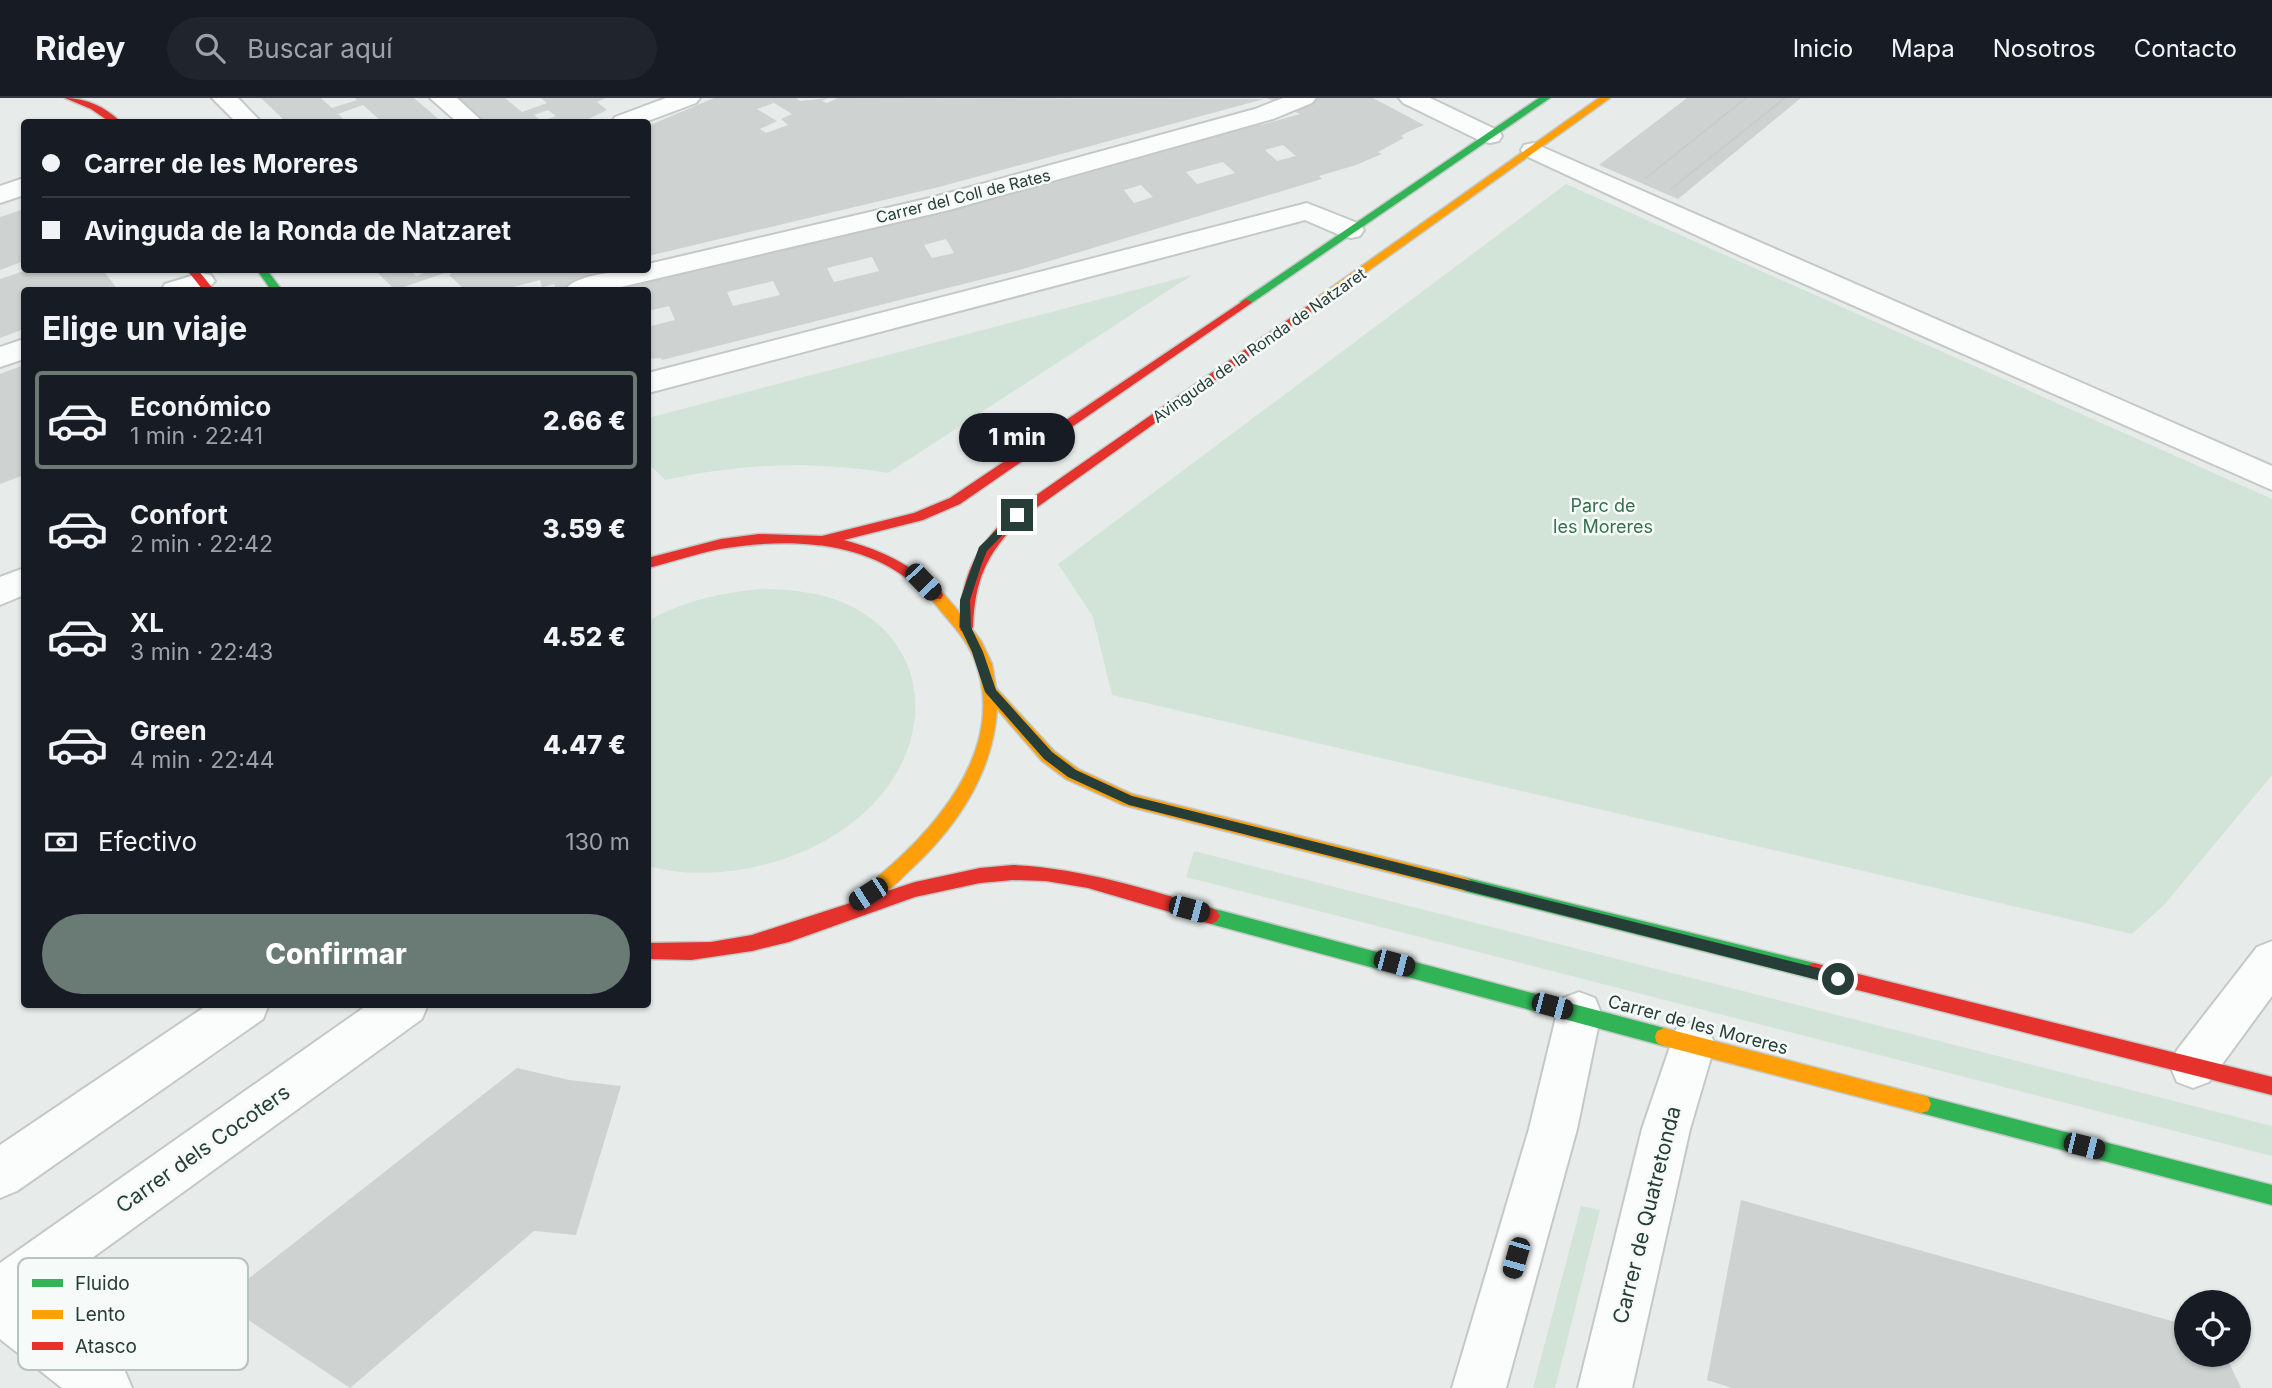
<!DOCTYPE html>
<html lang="es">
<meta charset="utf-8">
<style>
:root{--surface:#171b24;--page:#20242c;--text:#f1f3f6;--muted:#9ea1a6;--line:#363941;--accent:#6a7b76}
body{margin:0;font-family:Inter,sans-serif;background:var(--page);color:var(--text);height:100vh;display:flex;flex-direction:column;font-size:26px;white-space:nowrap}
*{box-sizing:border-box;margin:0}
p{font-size:23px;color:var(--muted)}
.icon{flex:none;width:38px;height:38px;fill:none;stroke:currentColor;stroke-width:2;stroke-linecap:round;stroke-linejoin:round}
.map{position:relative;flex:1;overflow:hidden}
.panel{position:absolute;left:21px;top:189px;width:630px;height:721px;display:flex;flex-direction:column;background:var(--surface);border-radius:7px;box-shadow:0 2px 5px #0004}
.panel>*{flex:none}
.top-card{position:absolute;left:21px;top:21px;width:630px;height:154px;border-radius:7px;box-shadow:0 2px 5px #0004;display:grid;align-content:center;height:154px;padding:0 21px;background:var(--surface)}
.controls{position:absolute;left:2174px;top:1192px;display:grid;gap:14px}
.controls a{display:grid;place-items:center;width:77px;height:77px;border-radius:50%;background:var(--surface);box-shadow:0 2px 5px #0004;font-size:35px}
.end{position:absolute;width:32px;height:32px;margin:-16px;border:9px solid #263e37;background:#fff;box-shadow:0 0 0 4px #fff}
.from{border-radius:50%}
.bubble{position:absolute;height:49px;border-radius:24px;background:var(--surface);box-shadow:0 2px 5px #0004;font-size:23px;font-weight:800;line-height:49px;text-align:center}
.car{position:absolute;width:21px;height:42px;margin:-21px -10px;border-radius:9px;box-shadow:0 0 5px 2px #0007;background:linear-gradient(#222 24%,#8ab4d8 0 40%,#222 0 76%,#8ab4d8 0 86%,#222 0)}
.top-card b{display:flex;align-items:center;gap:24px;height:66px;font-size:26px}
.top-card b+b{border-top:2px solid var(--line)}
.top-card i{width:18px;height:18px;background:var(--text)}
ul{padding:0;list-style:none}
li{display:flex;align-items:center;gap:21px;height:98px;margin:0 14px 10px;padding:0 7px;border:4px solid transparent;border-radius:7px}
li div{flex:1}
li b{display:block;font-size:26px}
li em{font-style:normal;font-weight:800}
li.on{border-color:var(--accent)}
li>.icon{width:63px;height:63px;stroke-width:1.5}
h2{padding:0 21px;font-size:32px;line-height:84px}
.pay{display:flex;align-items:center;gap:18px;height:77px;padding:0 21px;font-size:26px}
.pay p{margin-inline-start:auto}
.cta{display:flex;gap:14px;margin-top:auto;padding:14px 21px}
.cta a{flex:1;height:80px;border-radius:42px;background:var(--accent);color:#fff;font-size:28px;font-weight:800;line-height:80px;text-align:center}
header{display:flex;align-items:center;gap:42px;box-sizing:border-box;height:98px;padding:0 35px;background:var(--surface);border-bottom:2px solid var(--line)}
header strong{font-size:33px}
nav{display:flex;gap:38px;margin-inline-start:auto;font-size:24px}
.search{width:490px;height:63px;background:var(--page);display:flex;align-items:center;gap:18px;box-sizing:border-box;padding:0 24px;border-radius:38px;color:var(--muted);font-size:26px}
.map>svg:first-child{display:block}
.green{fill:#d2e3d7}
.building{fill:#ced3d1;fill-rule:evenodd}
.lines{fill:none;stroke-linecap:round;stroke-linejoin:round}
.street-casing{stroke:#c4c9c7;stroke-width:4}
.fast-casing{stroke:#c3c9c7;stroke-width:3}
.slow-casing{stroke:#c3c9c7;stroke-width:3}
.jam-casing{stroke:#c3c9c7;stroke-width:3}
.street{fill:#fbfcfc;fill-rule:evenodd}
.fast{fill:#30b455;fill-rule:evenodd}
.slow{fill:#ff9f0a;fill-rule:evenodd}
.jam{fill:#e5322d;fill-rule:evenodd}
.tram{stroke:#c8cccb;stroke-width:2}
.route{fill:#263e37}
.labels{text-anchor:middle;stroke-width:5;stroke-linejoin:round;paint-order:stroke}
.far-street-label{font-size:16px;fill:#263e37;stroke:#f6faf8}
.park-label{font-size:18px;fill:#34714b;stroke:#f6faf8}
.street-label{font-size:18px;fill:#263e37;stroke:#f6faf8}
.near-street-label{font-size:21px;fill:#263e37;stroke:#f6faf8}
.key{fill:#f6faf8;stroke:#b8c2be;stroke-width:2}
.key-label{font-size:19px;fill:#263e37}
</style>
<header>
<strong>Ridey</strong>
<div class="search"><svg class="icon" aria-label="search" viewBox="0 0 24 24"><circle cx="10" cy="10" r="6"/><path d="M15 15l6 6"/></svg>Buscar aquí</div>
<nav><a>Inicio</a><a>Mapa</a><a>Nosotros</a><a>Contacto</a></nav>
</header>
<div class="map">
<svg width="2272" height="1290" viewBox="0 0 2272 1290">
<rect width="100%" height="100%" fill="#e7ecea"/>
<!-- green -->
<path class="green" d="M 1566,86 L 2272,401 L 2272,677 L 2164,807 L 2132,836 L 1112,597 L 1093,519 L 1058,466 Z
M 1192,177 L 888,375 C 812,363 741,365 665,382 L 648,365 L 648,320 Z
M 760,491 C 783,491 805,493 828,499 C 910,524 938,604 896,676 C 849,755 732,791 648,768 L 648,523 C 683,503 720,495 760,491 Z
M 1194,753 L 2272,1028 L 2272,1058 L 1186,779 Z
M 1581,1108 L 1600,1112 L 1555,1290 L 1533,1290 Z"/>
<!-- building -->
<path class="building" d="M 261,0 L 321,0 L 332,10 L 357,2 L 355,0 L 414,0 L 442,24 L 382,24 L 363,7 L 338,16 L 347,24 L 286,24 Z
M 446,0 L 505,0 L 522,14 L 547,5 L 541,0 L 606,0 L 597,4 L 607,12 L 582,24 L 475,24 ZM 548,12 L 556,18 L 542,23 L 534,17 Z
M 714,0 L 796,0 L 800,3 L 828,0 L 822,3 L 827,5 L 838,0 L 1264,1 L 939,89 L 648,158 L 648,28 ZM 774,5 L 792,16 L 781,21 L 788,27 L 766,35 L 760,31 L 777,23 L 757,11 Z
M 1267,0 L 1373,0 L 1424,27 L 1410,33 L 1401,38 L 1404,40 L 1378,54 L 1382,56 L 1356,67 L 1319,78 L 1322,81 L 1023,171 L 662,262 L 661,260 L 648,261 L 648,218 L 651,228 L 675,222 L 669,208 L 648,213 L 648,192 L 616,192 L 637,187 L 636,182 L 1257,24 L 1261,27 L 1300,16 ZM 1283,47 L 1296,58 L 1277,63 L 1265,52 ZM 1223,64 L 1235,75 L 1197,86 L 1186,74 ZM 1141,87 L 1153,99 L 1134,105 L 1124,92 ZM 946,141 L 954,155 L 932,160 L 924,147 ZM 872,159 L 879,173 L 834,184 L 827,170 ZM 773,183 L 780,197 L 733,208 L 727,194 Z
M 1687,0 L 1801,0 L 1678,101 L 1599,67 Z
M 24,111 L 24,163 L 0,172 L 0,119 Z
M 27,172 L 103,172 L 118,192 L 24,192 L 24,231 L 0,240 L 0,181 Z
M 375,172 L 422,172 L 413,175 L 416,178 L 432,172 L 442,172 L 445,175 L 395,192 Z
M 453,172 L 609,172 L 612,180 L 556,192 L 554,186 L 542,189 L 540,182 L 502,192 L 465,192 L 449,177 L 455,174 Z
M 24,267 L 24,377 L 0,386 L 0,276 Z
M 517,970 L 569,982 L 621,988 L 576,1137 L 534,1133 L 350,1290 L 220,1203 Z
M 1741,1102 L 2186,1227 L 2186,1256 L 2225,1256 L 2241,1290 L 1732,1290 L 1707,1282 Z"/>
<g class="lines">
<defs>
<path id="street" d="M 212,0 L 238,0 L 261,24 L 236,24 Z
M 430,0 L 457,0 L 483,24 L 457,24 Z
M 666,0 L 700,0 L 696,5 L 645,24 L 612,24 L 615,19 Z
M 1283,0 L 1316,0 L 1312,5 L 1273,21 L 949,112 L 608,192 L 565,192 C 576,175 628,172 648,172 L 648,166 L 934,99 L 1255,11 Z
M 1399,0 L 1430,0 L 1499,33 L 1502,38 L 1499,43 L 1490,45 L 1481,43 L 1403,5 Z
M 1533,45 L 2272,368 L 2272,392 L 1741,158 L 1524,57 L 1521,52 L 1524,47 Z
M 24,80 L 24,97 L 0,105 L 0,88 Z
M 1307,105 L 1360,126 L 1364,132 L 1360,138 L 1351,140 L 1342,138 L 1305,122 L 648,295 L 648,275 Z
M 201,175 L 211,177 L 215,183 C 205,198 177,193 161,192 L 165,186 Z
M 24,241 L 24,261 L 0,269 L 0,249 Z
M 24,470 L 24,497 L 0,507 L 0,479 Z
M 2272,843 L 2272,898 L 2209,984 L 2193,990 L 2177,984 L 2170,968 L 2177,952 L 2257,849 Z
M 1579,894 L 1595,900 L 1601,915 L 1577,1031 L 1506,1290 L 1452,1290 L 1529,1031 L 1557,915 L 1563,900 Z
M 209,906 L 269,906 L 263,921 L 17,1093 L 0,1100 L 0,1047 Z
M 369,906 L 428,906 L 422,921 L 34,1202 L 124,1271 L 132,1290 L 62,1290 L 0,1241 L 0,1165 Z
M 1692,924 L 1708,931 L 1715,946 L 1690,1031 L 1632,1290 L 1578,1290 L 1642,1031 L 1676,931 Z"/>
<path id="fast" d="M 1539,0 L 1550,0 L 1250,206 L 1242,206 L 1240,204 Z
M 257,172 L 267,172 L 282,192 L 271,192 Z
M 1463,779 L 1814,865 L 1820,867 L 1823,873 L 1820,879 L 1814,881 L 1463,793 L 1457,791 L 1454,786 L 1457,781 Z
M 1211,810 L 1664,930 L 1671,933 L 1673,939 L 1671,945 L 1664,948 L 1211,826 L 1205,823 L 1202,818 L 1205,813 Z
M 1921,997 L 2272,1087 L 2272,1107 L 1921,1015 L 1914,1013 L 1911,1006 L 1914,999 Z"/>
<path id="slow" d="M 1599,0 L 1610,0 L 1326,203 L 1318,203 L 1318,199 Z
M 936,492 L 941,493 L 955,509 L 981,543 L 992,566 L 996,590 L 1054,653 L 1078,671 L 1132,696 L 1463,779 L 1469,781 L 1472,786 L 1469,791 L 1463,793 L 1123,707 L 1066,681 L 1042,663 L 997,611 C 993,676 956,730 909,773 C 897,785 882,800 866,806 L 860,803 L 857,798 L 860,793 C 928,741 1013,652 973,558 C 963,534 942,518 929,497 Z
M 1664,930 L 1921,997 L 1928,999 L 1931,1006 L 1928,1013 L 1921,1015 L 1664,948 L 1657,945 L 1655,939 L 1657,933 Z"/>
<path id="jam" d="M 65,0 C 87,0 105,9 121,24 L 110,24 L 91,11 Z
M 187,172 L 198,172 L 214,192 L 203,192 Z
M 1322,198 L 1326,199 L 1326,203 L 1022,420 C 987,455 975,480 973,529 L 971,533 L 961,533 L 959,529 C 961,478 976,449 1012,414 Z
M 1246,201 L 1252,204 L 1250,206 L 960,406 L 923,422 L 844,442 C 886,454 907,465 941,493 L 943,497 L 941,501 L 931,501 C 921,493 912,484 902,477 C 851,441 779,441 720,451 C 695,456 672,464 648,470 L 648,460 L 721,441 L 759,436 L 822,438 L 914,415 L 950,400 Z
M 1013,767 C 1082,770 1145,791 1211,810 L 1217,813 L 1220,818 L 1217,823 L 1211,826 L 1088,790 L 1046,783 L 1013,782 L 980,785 L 915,799 L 789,844 L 752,853 L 691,862 L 648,861 L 648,845 L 711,844 L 752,837 L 915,784 L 980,770 Z
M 1814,865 L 2272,979 L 2272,997 L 1814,881 L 1808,879 L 1805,873 L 1808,867 Z"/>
</defs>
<!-- street casing -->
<use href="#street" class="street-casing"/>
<!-- fast casing -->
<use href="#fast" class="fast-casing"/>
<!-- slow casing -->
<use href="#slow" class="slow-casing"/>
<!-- jam casing -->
<use href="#jam" class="jam-casing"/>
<!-- street -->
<use href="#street" class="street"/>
<!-- fast -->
<use href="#fast" class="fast"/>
<!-- slow -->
<use href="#slow" class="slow"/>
<!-- jam -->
<use href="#jam" class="jam"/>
<!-- tram -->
<path class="tram" d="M 1646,80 L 1746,0
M 1671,91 L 1785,0"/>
</g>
<!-- route -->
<path class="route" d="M 1014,415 L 1022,417 L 987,453 L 982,465 L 970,502 L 971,529 L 983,554 L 996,592 L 1052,654 L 1076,672 L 1132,698 L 1838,875 L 1845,881 L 1843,885 L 1838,887 L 1129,707 L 1068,679 L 1044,661 L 985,594 L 972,554 L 960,529 L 960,502 L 979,449 Z"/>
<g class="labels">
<!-- far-street labels -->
<g class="far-street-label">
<text transform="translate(963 98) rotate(-14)" y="6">Carrer del Coll de Rates</text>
<text transform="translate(1259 247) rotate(-35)" y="6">Avinguda de la Ronda de Natzaret</text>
</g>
<!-- park labels -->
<g class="park-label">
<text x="1603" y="414">Parc de<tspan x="1603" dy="21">les Moreres</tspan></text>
</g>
<!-- street labels -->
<g class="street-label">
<text transform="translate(1698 927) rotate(15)" y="6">Carrer de les Moreres</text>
</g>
<!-- near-street labels -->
<g class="near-street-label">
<text transform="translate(203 1051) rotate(-35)" y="7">Carrer dels Cocoters</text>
<text transform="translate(1647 1117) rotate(-76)" y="7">Carrer de Quatretonda</text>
</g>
</g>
<!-- legend -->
<rect x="18" y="1160" width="230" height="112" rx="10" class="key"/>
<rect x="32" y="1181" width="31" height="8" fill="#30b455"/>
<rect x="32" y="1212" width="31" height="9" fill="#ff9f0a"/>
<rect x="32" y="1244" width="31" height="8" fill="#e5322d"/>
<g class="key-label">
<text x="75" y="1192">Fluido</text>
<text x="75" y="1223">Lento</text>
<text x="75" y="1255">Atasco</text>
</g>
</svg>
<div class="controls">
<a><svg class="icon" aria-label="locate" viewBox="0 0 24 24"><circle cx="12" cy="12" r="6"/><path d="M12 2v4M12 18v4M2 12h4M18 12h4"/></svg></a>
</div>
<i class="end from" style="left:1838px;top:881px"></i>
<i class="end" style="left:1017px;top:417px"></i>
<div class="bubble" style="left:959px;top:315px;width:116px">1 min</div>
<i class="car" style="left:923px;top:484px;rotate:136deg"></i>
<i class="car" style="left:868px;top:796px;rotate:237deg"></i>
<i class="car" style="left:1189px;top:811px;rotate:105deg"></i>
<i class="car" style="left:1394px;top:865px;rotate:105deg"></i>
<i class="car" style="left:1552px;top:908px;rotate:105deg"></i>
<i class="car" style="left:2084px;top:1048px;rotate:104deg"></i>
<i class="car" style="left:1516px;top:1160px;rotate:196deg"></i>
<div class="top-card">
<b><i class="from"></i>Carrer de les Moreres</b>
<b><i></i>Avinguda de la Ronda de Natzaret</b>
</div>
<section class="panel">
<h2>Elige un viaje</h2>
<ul>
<li class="on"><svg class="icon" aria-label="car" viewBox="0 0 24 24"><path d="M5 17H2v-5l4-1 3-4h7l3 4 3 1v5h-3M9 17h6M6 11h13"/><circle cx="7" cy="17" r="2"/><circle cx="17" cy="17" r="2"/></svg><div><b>Económico</b><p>1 min · 22:41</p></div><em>2.66 €</em></li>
<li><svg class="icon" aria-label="car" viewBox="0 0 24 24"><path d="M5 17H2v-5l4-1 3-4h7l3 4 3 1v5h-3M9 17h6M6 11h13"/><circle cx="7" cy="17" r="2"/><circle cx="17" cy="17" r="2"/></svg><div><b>Confort</b><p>2 min · 22:42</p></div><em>3.59 €</em></li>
<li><svg class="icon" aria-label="car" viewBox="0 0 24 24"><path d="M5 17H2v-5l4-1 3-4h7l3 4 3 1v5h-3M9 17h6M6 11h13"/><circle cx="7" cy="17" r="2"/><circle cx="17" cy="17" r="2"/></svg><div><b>XL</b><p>3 min · 22:43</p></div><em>4.52 €</em></li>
<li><svg class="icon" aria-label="car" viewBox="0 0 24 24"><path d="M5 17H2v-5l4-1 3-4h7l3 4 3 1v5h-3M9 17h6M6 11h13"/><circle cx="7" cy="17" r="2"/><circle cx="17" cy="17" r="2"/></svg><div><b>Green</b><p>4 min · 22:44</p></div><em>4.47 €</em></li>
</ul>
<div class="pay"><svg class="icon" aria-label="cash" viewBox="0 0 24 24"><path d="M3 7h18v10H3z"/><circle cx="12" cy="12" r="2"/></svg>Efectivo<p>130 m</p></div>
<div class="cta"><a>Confirmar</a></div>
</section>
</div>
